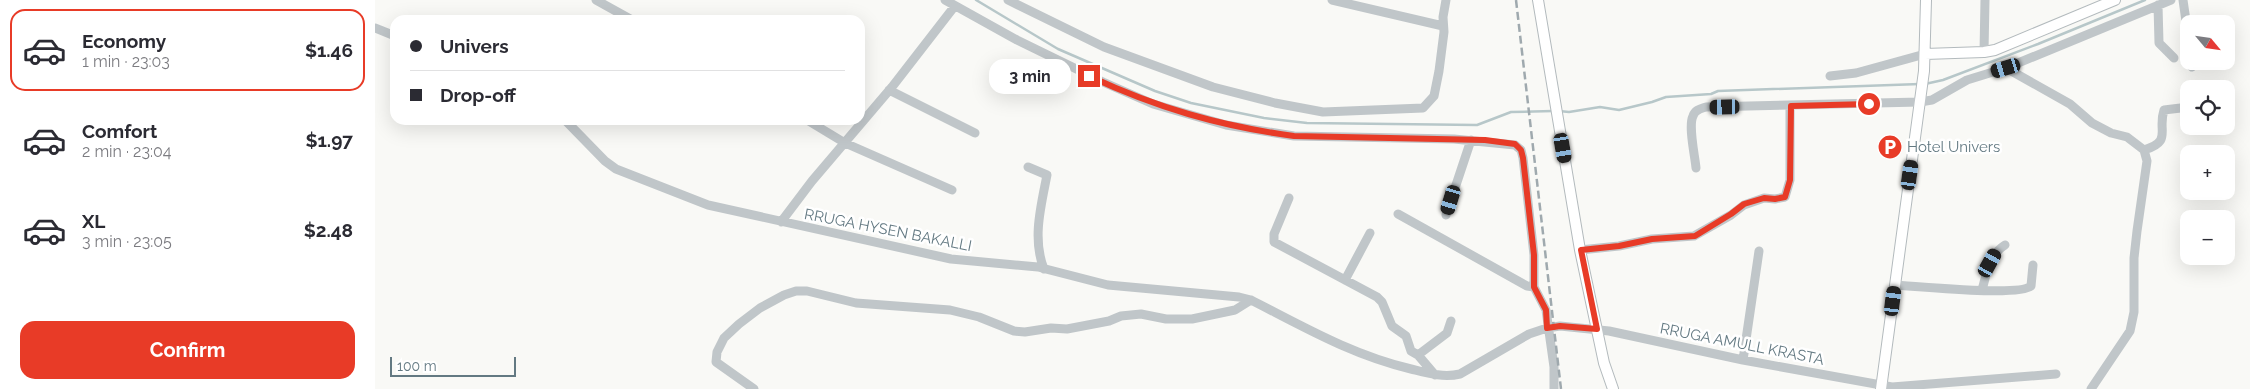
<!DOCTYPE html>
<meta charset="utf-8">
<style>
:root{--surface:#fff;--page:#f2f2f3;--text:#2b2b33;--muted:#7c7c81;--line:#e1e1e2;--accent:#e83b27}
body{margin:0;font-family:Raleway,sans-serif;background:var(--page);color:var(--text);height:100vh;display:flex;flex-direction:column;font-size:19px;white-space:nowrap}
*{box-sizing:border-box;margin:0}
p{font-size:16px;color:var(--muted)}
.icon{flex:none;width:28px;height:28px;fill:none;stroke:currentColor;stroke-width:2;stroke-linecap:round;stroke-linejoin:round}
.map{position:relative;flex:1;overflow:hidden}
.details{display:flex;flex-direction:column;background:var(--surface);width:375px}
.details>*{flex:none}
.top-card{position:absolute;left:15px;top:15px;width:475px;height:110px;border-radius:15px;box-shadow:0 5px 20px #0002;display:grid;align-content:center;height:110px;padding:0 20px;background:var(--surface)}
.needle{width:32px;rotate:119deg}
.buttons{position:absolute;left:1805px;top:15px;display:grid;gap:10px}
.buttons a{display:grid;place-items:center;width:55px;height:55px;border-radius:10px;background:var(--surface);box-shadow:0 5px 20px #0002;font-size:25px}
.scale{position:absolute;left:15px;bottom:12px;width:126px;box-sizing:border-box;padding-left:5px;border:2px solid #637982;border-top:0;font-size:14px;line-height:18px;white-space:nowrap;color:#637982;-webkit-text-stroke:4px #fff;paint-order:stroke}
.end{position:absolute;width:22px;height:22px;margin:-11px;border:6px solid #e83b27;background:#fff;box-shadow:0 0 0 2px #fff}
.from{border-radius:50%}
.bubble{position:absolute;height:35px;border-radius:15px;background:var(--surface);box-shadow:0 5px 20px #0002;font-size:16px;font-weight:700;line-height:35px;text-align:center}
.car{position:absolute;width:15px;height:30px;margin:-15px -8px;border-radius:6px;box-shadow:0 0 4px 1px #0007;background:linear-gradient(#222 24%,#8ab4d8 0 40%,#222 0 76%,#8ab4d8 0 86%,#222 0)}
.top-card b{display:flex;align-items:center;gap:18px;height:48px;font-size:19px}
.top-card b+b{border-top:1px solid var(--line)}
.top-card i{width:12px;height:12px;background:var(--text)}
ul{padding:9px 0 0;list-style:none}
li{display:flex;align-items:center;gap:15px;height:82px;margin:0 10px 8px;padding:0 10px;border:2px solid transparent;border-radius:15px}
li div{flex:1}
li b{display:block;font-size:19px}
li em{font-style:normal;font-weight:700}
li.active{border-color:var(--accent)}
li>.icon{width:45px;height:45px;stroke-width:1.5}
.cta{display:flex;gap:10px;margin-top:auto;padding:10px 20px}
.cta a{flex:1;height:58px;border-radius:15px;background:var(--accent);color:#fff;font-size:20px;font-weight:700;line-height:58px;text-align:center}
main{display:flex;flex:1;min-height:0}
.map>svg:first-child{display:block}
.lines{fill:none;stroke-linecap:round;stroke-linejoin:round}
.stream{stroke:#b7c7c9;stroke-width:2.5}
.major-casing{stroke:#b3babd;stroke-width:12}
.minor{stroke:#c0c6c9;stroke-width:9}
.major{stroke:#fff;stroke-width:10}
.rail{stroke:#9fa9ae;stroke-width:2.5;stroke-dasharray:8 4;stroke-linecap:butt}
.route{stroke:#e83b27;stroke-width:6}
.labels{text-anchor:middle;stroke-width:5;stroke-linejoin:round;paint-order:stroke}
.poi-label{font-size:15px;fill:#637982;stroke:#fff;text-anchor:start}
.street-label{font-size:15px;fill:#637982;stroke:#fff}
</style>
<main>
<section class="details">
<ul>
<li class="active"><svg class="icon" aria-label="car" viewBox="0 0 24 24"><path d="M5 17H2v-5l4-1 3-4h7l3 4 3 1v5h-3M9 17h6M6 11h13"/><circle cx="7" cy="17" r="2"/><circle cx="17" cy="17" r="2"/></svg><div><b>Economy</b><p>1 min · 23:03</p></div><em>$1.46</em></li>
<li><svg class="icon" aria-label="car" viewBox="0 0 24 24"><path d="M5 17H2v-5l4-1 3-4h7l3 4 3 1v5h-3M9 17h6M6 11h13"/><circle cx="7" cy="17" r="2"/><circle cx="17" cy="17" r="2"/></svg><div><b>Comfort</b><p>2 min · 23:04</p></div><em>$1.97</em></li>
<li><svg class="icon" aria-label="car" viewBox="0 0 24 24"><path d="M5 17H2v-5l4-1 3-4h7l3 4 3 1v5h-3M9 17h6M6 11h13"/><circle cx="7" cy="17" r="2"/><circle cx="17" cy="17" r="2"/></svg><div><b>XL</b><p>3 min · 23:05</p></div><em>$2.48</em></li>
</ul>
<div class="cta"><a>Confirm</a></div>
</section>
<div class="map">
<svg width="1875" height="389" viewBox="0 0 1875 389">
<rect width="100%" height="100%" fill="#f9f9f6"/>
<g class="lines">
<!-- stream -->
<path class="stream" d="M 601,0 L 683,49 L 780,91 L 816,103 L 889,118 L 932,123 L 1102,125 L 1136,112 L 1178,111
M 1550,84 L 1568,80 L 1663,44 L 1770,0
M 1184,111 L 1194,112 L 1225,107 L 1244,110 L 1277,102 L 1291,97 L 1336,94 L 1343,91 L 1545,84"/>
<defs>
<path id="major" d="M 1163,0 L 1205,250 L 1229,363 L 1238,389
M 1550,54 L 1609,52 L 1620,50 L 1740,0
M 1506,389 L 1549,71 L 1551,0"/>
</defs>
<!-- major casing -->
<use href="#major" class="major-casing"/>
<!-- minor -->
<path class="minor" d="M 221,0 L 257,20
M 570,0 L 642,40 L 728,82 L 778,104 L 851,125 L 919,136 L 1079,139 L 1140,145 L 1146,150 L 1148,158 L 1159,255 L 1159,287 L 1171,310 L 1179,367 L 1179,389
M 633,0 L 729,47 L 838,87 L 900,103 L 948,112 L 1048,108 L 1059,96 L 1064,71 L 1069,32 L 1068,17 L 1071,0
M 957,0 L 1068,26
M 1808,0 L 1814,42
M 1783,5 L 1784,43 L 1799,58
M 0,28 L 20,36
M 1609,52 L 1610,0
M 1816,61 L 1817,67
M 1631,68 L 1695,104 L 1717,123 L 1736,133 L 1752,137 L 1769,150 L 1772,161 L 1762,231 L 1759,258 L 1759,312 L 1755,331 L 1716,389
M 1455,76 L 1481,73 L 1550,54
M 514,90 L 600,133
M 190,120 L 230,161 L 241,169 L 333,205 L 576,259 L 663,267 L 733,285 L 864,297 L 876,300 C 929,327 977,355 1036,369 C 1052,373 1068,378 1085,374 L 1154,334 L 1172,328 L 1185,326 L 1234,331 L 1368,360 L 1517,387 L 1681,374
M 432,120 L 470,143 L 577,190
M 1769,150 C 1798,141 1782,131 1789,110 L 1814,107
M 653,167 L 672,175 C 666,206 657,239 669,269
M 1321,168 C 1320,156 1313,126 1318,116 C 1320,110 1325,109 1331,107 L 1545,102 L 1557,100 L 1592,80 L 1631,68 L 1796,0
M 914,198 L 899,234 L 899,242 L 1002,297 L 1007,302 L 1017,326 L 1031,336 L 1036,351 L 1043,355 L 1060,375
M 1023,214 L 1152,286 L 1159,287
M 1071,215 L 1096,140
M 406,222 L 437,181 L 517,87 L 579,7
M 1205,250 L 1244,246 L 1277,239 L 1319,236 L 1356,215 L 1369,205 L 1389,198 L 1400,199 L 1410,197 L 1415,180 L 1415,107
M 970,280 L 995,233
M 1519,285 C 1541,286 1644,297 1656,286 L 1658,265
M 1607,290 C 1612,272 1614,255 1630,245
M 1043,355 L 1072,333 L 1076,321
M 1368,360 L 1384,251
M 379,389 L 341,362 L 342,352 L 349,338 L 364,324 L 385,308 L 409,295 L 421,291 L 432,291 L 481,303 L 575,310 L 604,317 L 639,331 L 650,332 L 676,328 L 692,329 L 734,321 L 746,316 L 766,314 L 791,319 L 817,319 L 860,310 L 876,300"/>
<!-- major -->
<use href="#major" class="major"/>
<!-- rail -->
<path class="rail" d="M 1141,0 L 1186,389"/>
</g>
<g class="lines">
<!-- route -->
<path class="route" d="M 714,76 C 782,108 845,126 919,136 L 1110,140 L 1140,144 L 1146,150 L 1148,158 L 1159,255 L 1159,287 L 1171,310 L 1172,328 L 1185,326 L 1222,329 L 1206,250 L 1244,246 L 1277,239 L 1320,236 L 1356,214 L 1369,204 L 1389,198 L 1400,199 L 1410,197 L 1415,180 L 1416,106 L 1494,104"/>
</g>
<!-- icons -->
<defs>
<symbol id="parking-disc" viewBox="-11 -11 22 22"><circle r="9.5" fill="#e83b27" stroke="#fff"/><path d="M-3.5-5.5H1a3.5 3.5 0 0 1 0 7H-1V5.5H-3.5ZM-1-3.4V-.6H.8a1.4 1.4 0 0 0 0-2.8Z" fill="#fff"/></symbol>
</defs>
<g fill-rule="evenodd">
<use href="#parking-disc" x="1501" y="133" width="28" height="28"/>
</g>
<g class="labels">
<!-- poi labels -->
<g class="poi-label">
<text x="1532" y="152">Hotel Univers</text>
</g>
<!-- street labels -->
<g class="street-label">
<text transform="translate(513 230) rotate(11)" y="5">RRUGA HYSEN BAKALLI</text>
<text transform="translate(1367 344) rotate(11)" y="5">RRUGA AMULL KRASTA</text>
</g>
</g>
</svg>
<div class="buttons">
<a><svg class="needle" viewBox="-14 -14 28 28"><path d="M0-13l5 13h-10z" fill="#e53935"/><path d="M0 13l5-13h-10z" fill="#7c7c81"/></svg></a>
<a><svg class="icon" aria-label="locate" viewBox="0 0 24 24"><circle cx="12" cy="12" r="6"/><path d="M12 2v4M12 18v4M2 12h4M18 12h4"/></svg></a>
<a>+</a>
<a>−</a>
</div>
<div class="scale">100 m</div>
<i class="end from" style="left:1494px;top:104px"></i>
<i class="end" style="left:714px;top:76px"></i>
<div class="bubble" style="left:614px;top:59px;width:82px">3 min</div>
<i class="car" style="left:1631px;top:68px;rotate:253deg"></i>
<i class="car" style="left:1350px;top:107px;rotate:269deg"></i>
<i class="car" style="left:1188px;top:148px;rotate:170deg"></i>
<i class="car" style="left:1535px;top:175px;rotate:8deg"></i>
<i class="car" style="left:1076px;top:200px;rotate:197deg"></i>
<i class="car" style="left:1615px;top:263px;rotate:29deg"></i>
<i class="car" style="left:1518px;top:301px;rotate:7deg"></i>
<div class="top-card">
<b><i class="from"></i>Univers</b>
<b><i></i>Drop-off</b>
</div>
</div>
</main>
